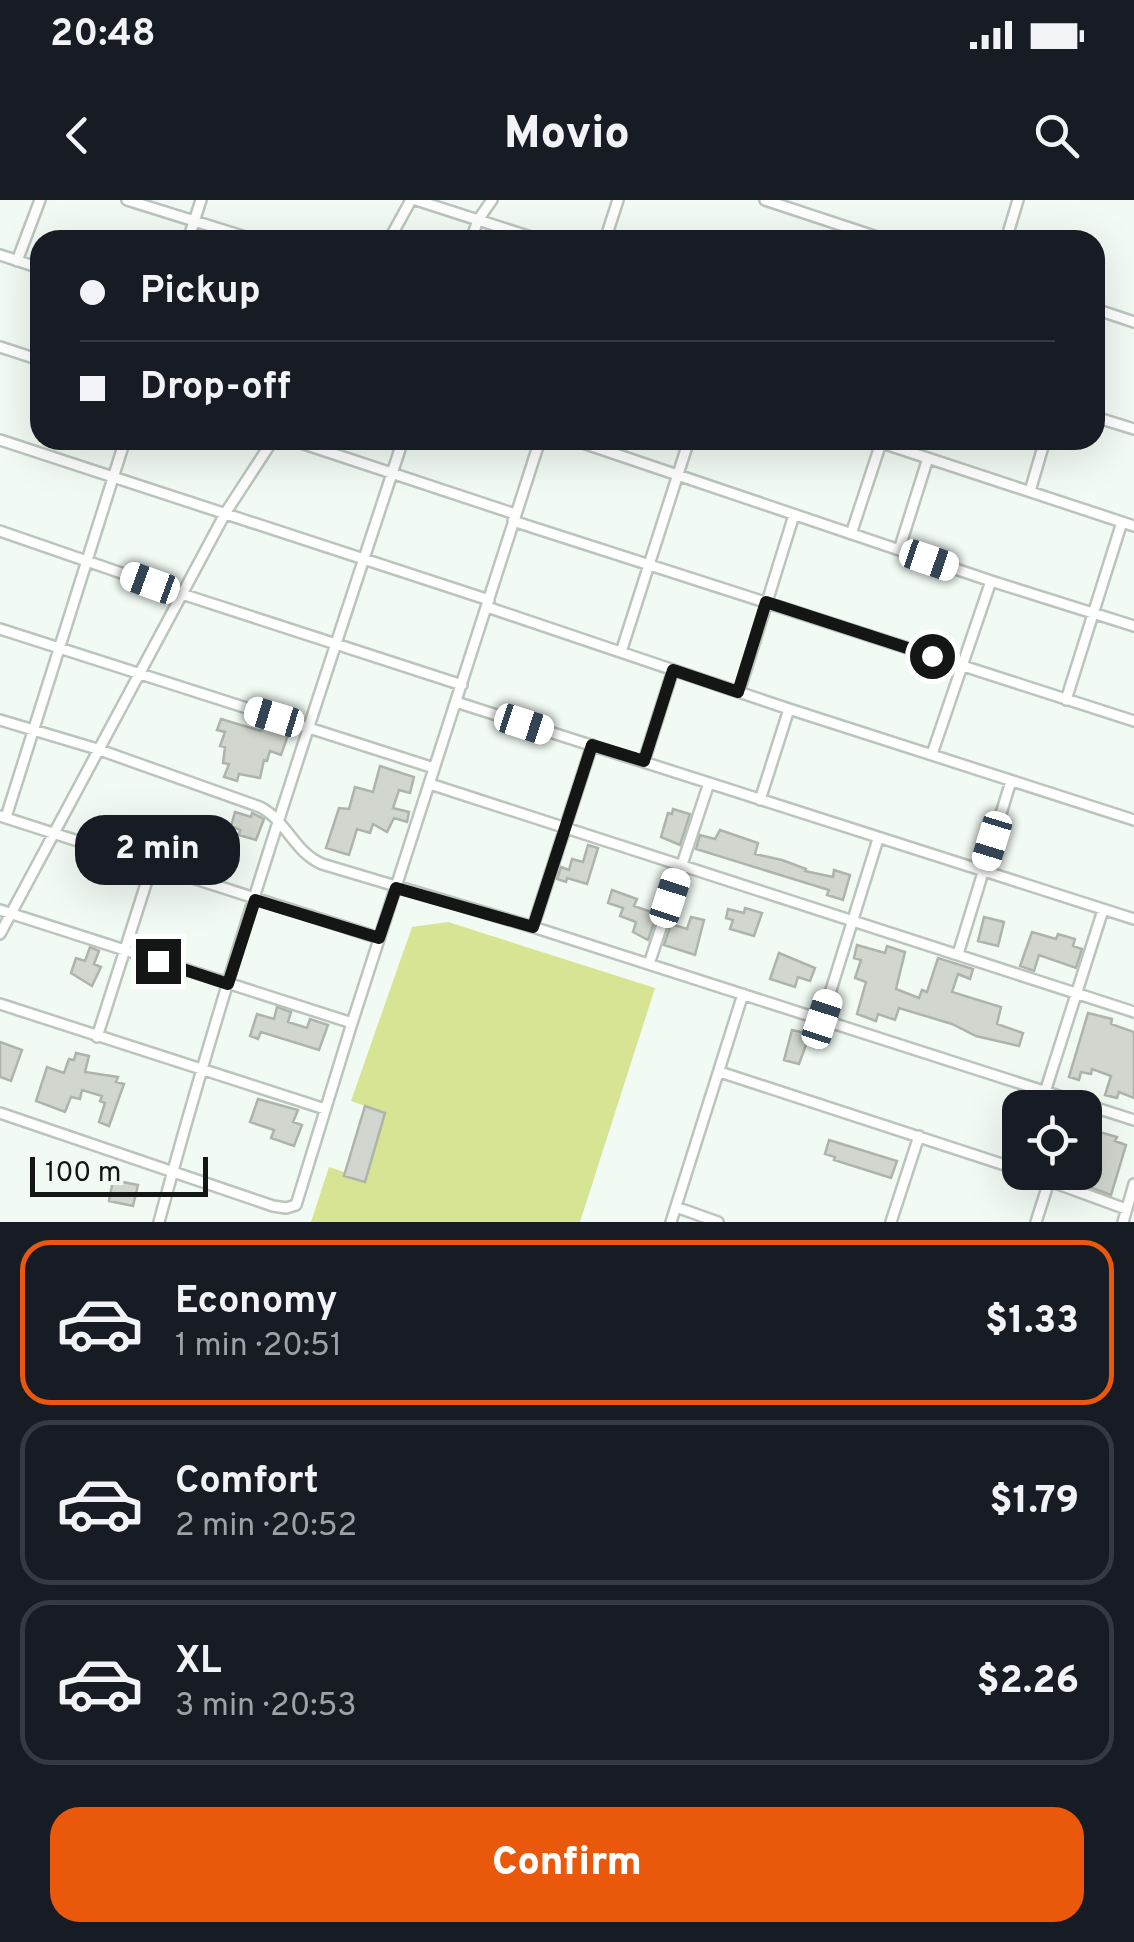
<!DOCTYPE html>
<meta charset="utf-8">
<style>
:root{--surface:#171b24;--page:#20242c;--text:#f1f3f6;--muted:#9ea1a6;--line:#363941;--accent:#ea580c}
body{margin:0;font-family:Overpass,sans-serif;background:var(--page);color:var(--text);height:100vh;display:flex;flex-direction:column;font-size:38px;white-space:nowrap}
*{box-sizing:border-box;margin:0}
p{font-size:32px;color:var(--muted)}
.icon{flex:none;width:55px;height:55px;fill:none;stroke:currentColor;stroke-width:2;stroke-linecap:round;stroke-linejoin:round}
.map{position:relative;height:1022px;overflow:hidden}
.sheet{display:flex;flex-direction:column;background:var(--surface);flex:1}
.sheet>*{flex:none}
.banner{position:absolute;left:30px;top:30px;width:1075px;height:220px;border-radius:30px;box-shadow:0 10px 40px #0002;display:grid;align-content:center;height:220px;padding:0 50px;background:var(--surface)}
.buttons{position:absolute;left:1002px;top:890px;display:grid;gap:20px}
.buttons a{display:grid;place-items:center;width:100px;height:100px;border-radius:20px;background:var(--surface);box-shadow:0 10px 40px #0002;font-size:50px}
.scale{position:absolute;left:30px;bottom:25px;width:178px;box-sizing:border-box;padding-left:10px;border:5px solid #131614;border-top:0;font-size:28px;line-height:35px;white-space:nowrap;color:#131614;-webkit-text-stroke:8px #f1faf3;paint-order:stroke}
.end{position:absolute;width:45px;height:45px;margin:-22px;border:12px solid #131614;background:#fff;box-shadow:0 0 0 5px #fff}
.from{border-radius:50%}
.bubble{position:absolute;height:70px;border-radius:30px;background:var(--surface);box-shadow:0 10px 40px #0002;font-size:32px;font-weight:800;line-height:70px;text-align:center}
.car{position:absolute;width:30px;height:60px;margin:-30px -15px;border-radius:12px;box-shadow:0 0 8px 2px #0007;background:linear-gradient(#fff 24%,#345 0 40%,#fff 0 76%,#345 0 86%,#fff 0)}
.banner b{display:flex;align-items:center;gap:35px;height:95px;font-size:38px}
.banner b+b{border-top:2px solid var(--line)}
.banner i{width:25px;height:25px;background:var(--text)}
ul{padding:18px 0 0;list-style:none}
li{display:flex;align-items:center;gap:30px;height:165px;margin:0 20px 15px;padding:0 30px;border:5px solid var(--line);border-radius:30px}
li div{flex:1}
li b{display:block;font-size:38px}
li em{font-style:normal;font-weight:800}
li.selected{border-color:var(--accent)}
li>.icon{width:90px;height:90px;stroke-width:1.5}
.cta{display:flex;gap:20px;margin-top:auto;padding:20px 50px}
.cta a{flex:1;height:115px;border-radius:30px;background:var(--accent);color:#fff;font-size:40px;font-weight:800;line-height:115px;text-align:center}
.status{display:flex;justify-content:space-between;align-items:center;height:70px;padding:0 50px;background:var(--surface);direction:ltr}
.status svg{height:28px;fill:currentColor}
header{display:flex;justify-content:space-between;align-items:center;height:130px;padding:0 50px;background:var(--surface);font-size:45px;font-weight:800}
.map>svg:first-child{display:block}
.green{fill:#d7e493}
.building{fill:#d1d7ce;stroke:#aeb4ab;stroke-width:2.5}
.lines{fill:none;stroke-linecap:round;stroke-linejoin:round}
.minor-casing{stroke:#bbc4bd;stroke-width:14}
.minor{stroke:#fff;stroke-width:9}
.route{stroke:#131614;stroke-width:12}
</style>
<div class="status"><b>20:48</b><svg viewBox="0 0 49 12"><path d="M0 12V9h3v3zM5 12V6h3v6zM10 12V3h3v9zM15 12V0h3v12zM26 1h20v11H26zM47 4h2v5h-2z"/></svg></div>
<header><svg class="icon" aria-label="back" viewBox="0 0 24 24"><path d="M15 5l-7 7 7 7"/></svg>Movio<svg class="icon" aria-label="search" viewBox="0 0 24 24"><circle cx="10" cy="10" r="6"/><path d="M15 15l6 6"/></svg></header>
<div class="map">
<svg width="1134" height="1022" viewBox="0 0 1134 1022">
<rect width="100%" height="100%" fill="#f1faf3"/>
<!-- green -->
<path class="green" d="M 448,722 L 655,788 L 580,1022 L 311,1022 L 329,967 L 347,973 L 368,907 L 351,901 L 412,727 Z"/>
<!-- building -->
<path class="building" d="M 221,519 L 261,531 L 263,524 L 289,532 L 281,555 L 270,551 L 267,561 L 264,560 L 260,578 L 239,574 L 237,581 L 224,577 L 229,564 L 223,563 L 225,547 L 220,546 L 225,532 L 217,530 Z
M 380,566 L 414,577 L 410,593 L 399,590 L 393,608 L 409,612 L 407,622 L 394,618 L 387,632 L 373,624 L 370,633 L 357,629 L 349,655 L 326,648 L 339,608 L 349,609 L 355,587 L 373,592 Z
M 673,609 L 690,614 L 680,645 L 661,637 L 668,613 L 672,614 Z
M 235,612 L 251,617 L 252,613 L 264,619 L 256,640 L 239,635 L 240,630 L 231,626 Z
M 720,630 L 758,643 L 755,654 L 782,660 L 806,669 L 805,671 L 833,677 L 834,670 L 850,675 L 843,700 L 827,695 L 829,690 L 696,649 L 700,635 L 715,639 Z
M 588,645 L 598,648 L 587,684 L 567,678 L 566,682 L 557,679 L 561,667 L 569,670 L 572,659 L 583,662 Z
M 612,690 L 637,699 L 634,706 L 657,714 L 648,740 L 633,732 L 636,722 L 620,716 L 623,708 L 608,703 Z
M 745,708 L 762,713 L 754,736 L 730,729 L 733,720 L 726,718 L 728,709 L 744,713 Z
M 691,717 L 704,720 L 695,755 L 664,745 L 671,724 L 687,729 Z
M 984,717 L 1004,722 L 998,746 L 978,741 Z
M 1032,732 L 1056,739 L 1058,734 L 1075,739 L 1073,746 L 1082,749 L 1076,768 L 1039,755 L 1034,771 L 1020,766 Z
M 857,745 L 885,753 L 887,746 L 905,752 L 896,789 L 919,798 L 922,790 L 927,792 L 938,758 L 973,769 L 970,779 L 958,774 L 952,792 L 1001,807 L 997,824 L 1023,833 L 1019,846 L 976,836 L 952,824 L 899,808 L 895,820 L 878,814 L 876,821 L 857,814 L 866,782 L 855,778 L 861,760 L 854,758 Z
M 90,747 L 99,751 L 94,764 L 101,767 L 92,786 L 71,773 L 76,758 L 85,761 Z
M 779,753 L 815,768 L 810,781 L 798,777 L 795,787 L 770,779 Z
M 277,807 L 291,812 L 288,822 L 307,828 L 310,819 L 328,825 L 319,850 L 261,832 L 258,839 L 250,836 L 257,814 L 274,819 Z
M 1088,813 L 1112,819 L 1111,824 L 1134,832 L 1134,898 L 1119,892 L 1117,898 L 1105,895 L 1111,876 L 1092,869 L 1091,874 L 1081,872 L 1079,880 L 1069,877 Z
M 792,830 L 810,834 L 799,864 L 784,860 Z
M 0,842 L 22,850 L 11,881 L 0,877 Z
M 76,853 L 89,856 L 85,872 L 118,877 L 116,882 L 124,884 L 109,926 L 99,922 L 105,903 L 100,901 L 102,896 L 82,890 L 80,899 L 71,897 L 65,912 L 36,901 L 47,867 L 64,873 L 69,859 L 74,860 Z
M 258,899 L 298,910 L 293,922 L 302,925 L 294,946 L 271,938 L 274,930 L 250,922 Z
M 365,906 L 385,913 L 365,982 L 344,976 Z
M 1096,931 L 1117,937 L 1115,941 L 1126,945 L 1111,995 L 1081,984 Z
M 829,940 L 897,961 L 891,978 L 834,960 L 835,957 L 825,954 Z
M 113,980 L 138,985 L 133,1006 L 109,1001 Z"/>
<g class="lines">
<defs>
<path id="minor" d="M 127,0 L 255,40
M 416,0 L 540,40
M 765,0 L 886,40
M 188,40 L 201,0
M 389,40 L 411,0
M 471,40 L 478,20 L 492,0
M 605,40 L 618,0
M 1006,40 L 1018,0
M 0,55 L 40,68
M 17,61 L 40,0
M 1095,109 L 1134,122
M 0,147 L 40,160
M 1095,217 L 1134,229
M 0,240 L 489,400
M 292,240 L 515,314
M 574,240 L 991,381 L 1134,426
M 873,240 L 1134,326
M 1030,291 L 1045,240
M 513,321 L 1134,521
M 0,331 L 182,394 L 462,485
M 851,334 L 881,243
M 899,350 L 928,258
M 487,407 L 789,509 L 1134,620
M 0,429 L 434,568
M 621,452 L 689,240
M 739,492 L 794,315
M 1066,500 L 1122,322
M 456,502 L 1134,719
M 0,520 L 97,549 L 260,607 C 286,620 294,652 322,664 L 533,727 L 1134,920
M 932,554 L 991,381
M 644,561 L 673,470
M 430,584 L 1134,812
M 760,600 L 789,509
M 0,616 L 379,738
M 6,617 L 125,240
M 0,710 L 352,823
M 533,727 L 592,545
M 0,734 L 226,312 L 273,240
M 958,754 L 1011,581
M 649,764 L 709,583
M 0,804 L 325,909
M 822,819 L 878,639
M 97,837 L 152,665
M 720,872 L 1020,970
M 1045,892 L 1103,710
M 0,913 L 273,1006 L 286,1008 L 296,1005 L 352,823 L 540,240
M 1025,972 L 1126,1009
M 676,1007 L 718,1022
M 159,1022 C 230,758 318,499 403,240
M 671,1022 L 743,794
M 891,1022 L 919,936
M 1036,1022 L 1052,972
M 1123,1022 L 1134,984"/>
</defs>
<!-- minor casing -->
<use href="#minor" class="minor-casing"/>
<!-- minor -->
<use href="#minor" class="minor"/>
</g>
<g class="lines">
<!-- route -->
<path class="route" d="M 158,761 L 228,784 L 255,700 L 379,738 L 396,688 L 533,727 L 592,545 L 644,561 L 673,470 L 738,492 L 766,402 L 932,456"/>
</g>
</svg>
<div class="buttons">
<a><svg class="icon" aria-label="locate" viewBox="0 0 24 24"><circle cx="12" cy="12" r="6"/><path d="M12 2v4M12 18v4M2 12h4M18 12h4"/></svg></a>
</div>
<div class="scale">100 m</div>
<i class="end from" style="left:932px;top:456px"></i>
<i class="end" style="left:158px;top:761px"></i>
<div class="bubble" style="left:75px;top:615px;width:165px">2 min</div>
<i class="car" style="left:929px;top:360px;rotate:109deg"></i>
<i class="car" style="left:150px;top:383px;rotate:290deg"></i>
<i class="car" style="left:274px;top:517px;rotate:287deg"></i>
<i class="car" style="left:524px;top:524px;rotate:108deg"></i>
<i class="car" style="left:992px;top:641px;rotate:197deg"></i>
<i class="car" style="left:670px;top:698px;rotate:18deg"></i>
<i class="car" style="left:822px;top:819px;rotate:18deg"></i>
<div class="banner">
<b><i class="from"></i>Pickup</b>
<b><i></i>Drop-off</b>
</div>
</div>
<section class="sheet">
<ul>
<li class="selected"><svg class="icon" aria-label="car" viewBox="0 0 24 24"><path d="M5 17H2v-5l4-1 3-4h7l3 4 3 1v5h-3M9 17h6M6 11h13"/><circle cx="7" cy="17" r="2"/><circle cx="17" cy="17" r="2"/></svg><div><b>Economy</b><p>1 min · 20:51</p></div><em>$1.33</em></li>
<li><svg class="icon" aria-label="car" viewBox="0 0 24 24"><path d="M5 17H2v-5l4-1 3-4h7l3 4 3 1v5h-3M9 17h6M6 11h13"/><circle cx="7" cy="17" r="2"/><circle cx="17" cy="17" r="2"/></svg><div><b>Comfort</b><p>2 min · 20:52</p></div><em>$1.79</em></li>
<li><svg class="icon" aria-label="car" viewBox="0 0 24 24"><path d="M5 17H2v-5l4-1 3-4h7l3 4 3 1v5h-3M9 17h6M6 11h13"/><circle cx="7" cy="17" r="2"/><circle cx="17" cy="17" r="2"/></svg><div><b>XL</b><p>3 min · 20:53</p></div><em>$2.26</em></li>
</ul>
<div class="cta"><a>Confirm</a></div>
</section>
